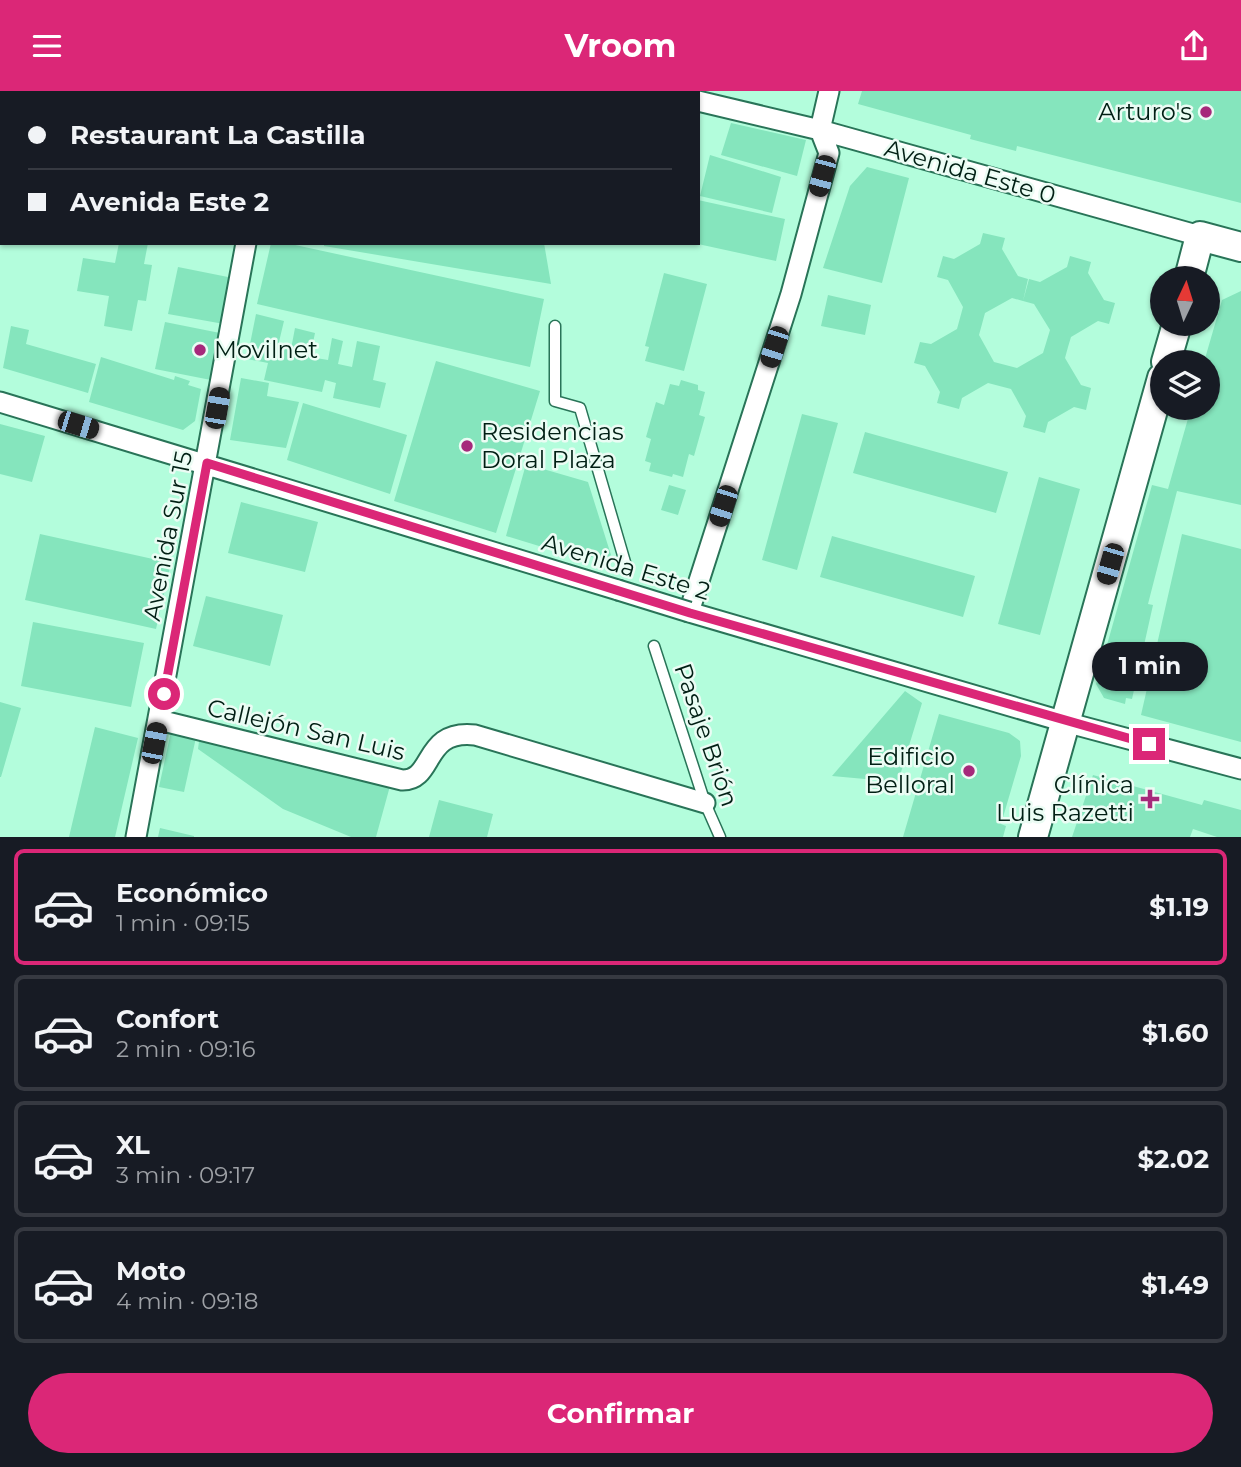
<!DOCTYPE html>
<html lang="es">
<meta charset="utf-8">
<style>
:root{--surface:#171b24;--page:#242831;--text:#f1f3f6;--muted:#9ea1a6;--line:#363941;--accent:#db2777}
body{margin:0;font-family:Montserrat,sans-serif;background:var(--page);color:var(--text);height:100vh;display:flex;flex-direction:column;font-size:26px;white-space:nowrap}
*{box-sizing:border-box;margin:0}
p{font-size:23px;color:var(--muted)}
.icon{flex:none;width:38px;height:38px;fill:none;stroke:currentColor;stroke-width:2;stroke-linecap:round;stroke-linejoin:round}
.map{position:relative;height:746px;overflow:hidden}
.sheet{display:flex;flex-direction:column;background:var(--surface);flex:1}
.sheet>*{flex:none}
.top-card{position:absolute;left:0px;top:0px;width:700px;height:154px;box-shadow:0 2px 5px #0004;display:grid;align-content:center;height:154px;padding:0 28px;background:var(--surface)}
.needle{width:46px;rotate:4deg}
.controls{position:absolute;left:1150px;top:175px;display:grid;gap:14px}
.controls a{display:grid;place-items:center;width:70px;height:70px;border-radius:50%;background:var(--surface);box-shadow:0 2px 5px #0004;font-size:35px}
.end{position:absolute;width:32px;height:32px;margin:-16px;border:9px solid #db2777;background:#fff;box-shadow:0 0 0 4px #fff}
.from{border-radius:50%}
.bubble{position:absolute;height:49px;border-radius:24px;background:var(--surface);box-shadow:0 2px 5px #0004;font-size:23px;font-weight:700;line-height:49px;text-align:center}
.car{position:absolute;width:21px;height:42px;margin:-21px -10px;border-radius:9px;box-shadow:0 0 5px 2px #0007;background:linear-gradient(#222 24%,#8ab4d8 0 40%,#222 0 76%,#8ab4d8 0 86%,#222 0)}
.top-card b{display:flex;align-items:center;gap:24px;height:66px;font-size:26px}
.top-card b+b{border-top:2px solid var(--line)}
.top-card i{width:18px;height:18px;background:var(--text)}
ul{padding:12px 0 0;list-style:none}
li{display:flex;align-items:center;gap:21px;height:116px;margin:0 14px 10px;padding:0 14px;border:4px solid var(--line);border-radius:10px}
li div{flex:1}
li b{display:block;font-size:26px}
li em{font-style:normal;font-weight:700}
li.current{border-color:var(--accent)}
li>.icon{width:63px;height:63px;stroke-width:1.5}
.primary-button{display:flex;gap:14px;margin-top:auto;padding:14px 28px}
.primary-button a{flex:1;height:80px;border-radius:42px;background:var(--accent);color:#fff;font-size:28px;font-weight:700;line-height:80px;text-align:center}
header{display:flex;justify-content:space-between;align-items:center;height:91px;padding:0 28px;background:var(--accent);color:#fff;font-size:32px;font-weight:700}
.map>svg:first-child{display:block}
.building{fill:#85e5bd}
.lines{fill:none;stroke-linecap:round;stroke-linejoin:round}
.lane-casing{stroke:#297458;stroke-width:13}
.street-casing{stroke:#297458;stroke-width:23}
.secondary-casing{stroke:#297458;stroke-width:32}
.lane{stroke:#fff;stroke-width:10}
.street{stroke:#fff;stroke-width:19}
.secondary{stroke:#fff;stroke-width:28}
.street-bridge-casing{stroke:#297458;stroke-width:23;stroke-linecap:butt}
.street-bridge{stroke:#fff;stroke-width:19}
.route{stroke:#db2777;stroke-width:9}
.poi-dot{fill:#a6297b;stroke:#ebfcf4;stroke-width:2.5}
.labels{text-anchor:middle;stroke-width:5;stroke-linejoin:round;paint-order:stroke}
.poi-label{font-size:24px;fill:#011f14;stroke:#ebfcf4;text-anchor:end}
.street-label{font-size:24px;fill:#011f14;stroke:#ebfcf4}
</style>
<header><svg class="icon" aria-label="menu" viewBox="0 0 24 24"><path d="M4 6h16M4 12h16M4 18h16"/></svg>Vroom<svg class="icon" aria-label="share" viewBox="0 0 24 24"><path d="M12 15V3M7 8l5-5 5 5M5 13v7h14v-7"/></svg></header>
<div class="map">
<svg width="1241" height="746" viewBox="0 0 1241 746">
<rect width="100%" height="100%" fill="#b3fddc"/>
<!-- building -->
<path class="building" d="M 862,0 L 1241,0 L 1241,112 L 1017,55 L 1016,60 L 970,48 L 971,44 L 858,13 Z
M 731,32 L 806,49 L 797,85 L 721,64 Z
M 710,64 L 781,86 L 772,122 L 700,105 Z
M 867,76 L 909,87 L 882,192 L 823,177 L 850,95 Z
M 698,109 L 785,128 L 776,170 L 698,153 Z
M 983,142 L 1005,147 L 1002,158 L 1018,185 L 1028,188 L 1023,210 L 1012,207 L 985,222 L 979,244 L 994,271 L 1017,277 L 1043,262 L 1050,239 L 1034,213 L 1023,210 L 1029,188 L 1040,191 L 1067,176 L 1070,165 L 1091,171 L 1088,182 L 1104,209 L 1115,212 L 1109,233 L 1098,230 L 1071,246 L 1068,256 L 1065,267 L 1081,294 L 1091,297 L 1086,319 L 1074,316 L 1048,331 L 1045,342 L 1023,336 L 1026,325 L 1011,298 L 988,292 L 962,307 L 959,318 L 937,312 L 940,301 L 925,275 L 914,272 L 920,251 L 931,253 L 957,238 L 963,216 L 948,189 L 937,186 L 943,165 L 954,168 L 980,153 Z
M 119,152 L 148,152 L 144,173 L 152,174 L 146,210 L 138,209 L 132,240 L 104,235 L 109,205 L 77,200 L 83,167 L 115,172 Z
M 271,152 L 286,152 L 544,208 L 530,276 L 257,213 Z
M 324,152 L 544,152 L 551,193 L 324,155 Z
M 178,176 L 233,187 L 224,233 L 168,223 Z
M 664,182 L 707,193 L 684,280 L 645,270 L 649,256 L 645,255 Z
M 1241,200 L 1241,414 L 1177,400 L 1148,513 L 1153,514 L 1132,608 L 1126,607 L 1125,613 L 1104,607 L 1096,593 L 1152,394 L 1168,398 L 1191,317 L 1208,317 L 1208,271 L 1204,271 L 1222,209 Z
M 828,204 L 871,214 L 865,244 L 821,235 Z
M 256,223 L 284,230 L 278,255 L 291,258 L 295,237 L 315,242 L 310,266 L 328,269 L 332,247 L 343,250 L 338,273 L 352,276 L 357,250 L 380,255 L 373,289 L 386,292 L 380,317 L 333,307 L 336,292 L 325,289 L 322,301 L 264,289 L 268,272 L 247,268 Z
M 165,231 L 220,242 L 211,289 L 155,278 Z
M 11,235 L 29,239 L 26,253 L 96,273 L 88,302 L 3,277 Z
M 101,266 L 174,289 L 175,285 L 190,290 L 188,294 L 201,298 L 195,330 L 183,339 L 89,311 Z
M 436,270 L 540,300 L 496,442 L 394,410 Z
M 241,287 L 269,292 L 267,305 L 299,311 L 286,357 L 230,349 Z
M 681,289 L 698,294 L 698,299 L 705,301 L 699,324 L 705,326 L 694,365 L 689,363 L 683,386 L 673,383 L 672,386 L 649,380 L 651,372 L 645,370 L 651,348 L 646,346 L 656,311 L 664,314 L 670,293 L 679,295 Z
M 303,312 L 407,344 L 390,403 L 287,369 Z
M 802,323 L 838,332 L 797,479 L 762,469 Z
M 0,333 L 45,345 L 32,391 L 0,383 Z
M 865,341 L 1008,381 L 996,422 L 853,382 Z
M 526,373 L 588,391 L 611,464 L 603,469 L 588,465 L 588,470 L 506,445 Z
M 1039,386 L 1080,398 L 1040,544 L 998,533 Z
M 669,394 L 686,399 L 678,424 L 661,419 Z
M 241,411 L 318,431 L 305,481 L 228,462 Z
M 40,443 L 171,472 L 156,538 L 25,509 Z
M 1182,443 L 1241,458 L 1241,651 L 1141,624 Z
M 832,445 L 975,485 L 963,526 L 820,486 Z
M 206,505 L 283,524 L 270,575 L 193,555 Z
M 33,531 L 144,552 L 131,616 L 21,595 Z
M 905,600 L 922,612 L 898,691 L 832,685 Z
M 0,611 L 21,617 L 1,686 L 0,686 Z
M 939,623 L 1009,642 L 1020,650 L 1021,665 L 1001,733 L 1006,735 L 1003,746 L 903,746 Z
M 95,636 L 138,647 L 115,746 L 69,746 Z
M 172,636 L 197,642 L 184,701 L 159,696 Z
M 200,643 L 390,695 L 376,746 L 351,746 L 283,718 L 198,658 Z
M 1093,684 L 1202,714 L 1204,709 L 1241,719 L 1241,746 L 1217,746 L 1193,738 L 1190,746 L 1072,746 Z
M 439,709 L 493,723 L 487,746 L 429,746 Z
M 160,737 L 194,745 L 194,746 L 158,746 Z"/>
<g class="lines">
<defs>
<path id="lane" d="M 555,235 L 555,310 L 580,317 L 627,478
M 654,555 L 705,712 L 720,746"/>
<path id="street" d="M 660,0 L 667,2
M 273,2 L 273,0
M 698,10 L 820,39 L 1200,145
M 820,39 L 829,62 L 791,203 L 689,521 L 1065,631 L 1241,678
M 820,39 L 829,0
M 0,311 L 618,499
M 159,629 L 402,689 C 435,690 422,638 475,644 L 705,712
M 136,746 L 246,152"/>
<path id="secondary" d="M 1189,187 L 1200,145 L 1241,156
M 1166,271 L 1177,233
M 1033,746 L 1162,287"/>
</defs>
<!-- lane casing -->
<use href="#lane" class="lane-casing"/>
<!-- street casing -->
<use href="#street" class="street-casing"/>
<!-- secondary casing -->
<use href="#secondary" class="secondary-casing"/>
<!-- lane -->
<use href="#lane" class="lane"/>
<!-- street -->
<use href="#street" class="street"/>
<!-- secondary -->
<use href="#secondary" class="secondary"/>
<defs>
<path id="street-bridge" d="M 618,499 L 689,521"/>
</defs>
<!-- street-bridge casing -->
<use href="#street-bridge" class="street-bridge-casing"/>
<!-- street-bridge -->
<use href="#street-bridge" class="street-bridge"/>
</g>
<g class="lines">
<!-- route -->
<path class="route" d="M 164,603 L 207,372 L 690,522 L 1149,653"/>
</g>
<!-- markers -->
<g class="poi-dot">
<circle cx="1206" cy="21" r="7"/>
<circle cx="200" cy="259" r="7"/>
<circle cx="467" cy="355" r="7"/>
<circle cx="969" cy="680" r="7"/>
<path d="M1146.5 697.5h7v7h7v7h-7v7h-7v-7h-7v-7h7z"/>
</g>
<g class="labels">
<!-- poi labels -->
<g class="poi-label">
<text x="1192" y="29">Arturo's</text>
<text x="214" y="267" text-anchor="start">Movilnet</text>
<text x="481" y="349" text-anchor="start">Residencias<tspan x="481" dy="28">Doral Plaza</tspan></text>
<text x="955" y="674">Edificio<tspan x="955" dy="28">Belloral</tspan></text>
<text x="1134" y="702">Clínica<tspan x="1134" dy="28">Luis Razetti</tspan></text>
</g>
<!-- street labels -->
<g class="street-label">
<text transform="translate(970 81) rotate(16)" y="8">Avenida Este 0</text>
<text transform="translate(168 445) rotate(-79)" y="8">Avenida Sur 15</text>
<text transform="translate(626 476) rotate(17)" y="8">Avenida Este 2</text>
<text transform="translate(306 639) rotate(13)" y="8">Callejón San Luis</text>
<text transform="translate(706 644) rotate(71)" y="8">Pasaje Brión</text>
</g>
</g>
</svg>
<div class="controls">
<a><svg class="needle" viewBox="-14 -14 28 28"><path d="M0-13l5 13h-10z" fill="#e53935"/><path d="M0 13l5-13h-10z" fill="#9ea1a6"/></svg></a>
<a><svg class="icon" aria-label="layers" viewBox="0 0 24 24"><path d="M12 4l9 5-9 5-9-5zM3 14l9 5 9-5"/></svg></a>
</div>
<i class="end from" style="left:164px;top:603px"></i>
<i class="end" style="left:1149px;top:653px"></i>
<div class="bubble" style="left:1092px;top:551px;width:116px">1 min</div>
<i class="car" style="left:822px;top:85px;rotate:195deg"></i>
<i class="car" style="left:774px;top:256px;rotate:198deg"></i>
<i class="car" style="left:217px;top:317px;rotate:10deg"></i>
<i class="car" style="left:78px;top:334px;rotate:107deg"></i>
<i class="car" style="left:723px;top:415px;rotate:198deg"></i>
<i class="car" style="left:1110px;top:473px;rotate:196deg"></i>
<i class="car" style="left:154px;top:652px;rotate:11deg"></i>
<div class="top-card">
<b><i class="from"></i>Restaurant La Castilla</b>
<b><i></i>Avenida Este 2</b>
</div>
</div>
<section class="sheet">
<ul>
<li class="current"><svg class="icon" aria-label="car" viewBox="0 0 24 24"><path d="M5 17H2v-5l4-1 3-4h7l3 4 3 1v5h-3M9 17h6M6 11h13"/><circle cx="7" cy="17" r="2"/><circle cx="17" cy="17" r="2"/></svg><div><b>Económico</b><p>1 min · 09:15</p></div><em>$1.19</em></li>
<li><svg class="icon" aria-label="car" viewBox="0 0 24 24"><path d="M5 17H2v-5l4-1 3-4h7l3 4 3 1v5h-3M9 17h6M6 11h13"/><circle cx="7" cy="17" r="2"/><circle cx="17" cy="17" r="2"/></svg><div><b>Confort</b><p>2 min · 09:16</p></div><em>$1.60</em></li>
<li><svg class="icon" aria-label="car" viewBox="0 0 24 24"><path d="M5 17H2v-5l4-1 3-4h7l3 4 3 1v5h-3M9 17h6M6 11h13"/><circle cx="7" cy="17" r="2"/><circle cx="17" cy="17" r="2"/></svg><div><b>XL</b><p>3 min · 09:17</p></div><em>$2.02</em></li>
<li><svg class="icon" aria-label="car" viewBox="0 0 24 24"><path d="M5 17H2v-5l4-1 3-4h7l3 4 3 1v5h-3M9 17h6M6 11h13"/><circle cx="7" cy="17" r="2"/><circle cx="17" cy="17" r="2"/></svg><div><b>Moto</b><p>4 min · 09:18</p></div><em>$1.49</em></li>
</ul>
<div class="primary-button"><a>Confirmar</a></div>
</section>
